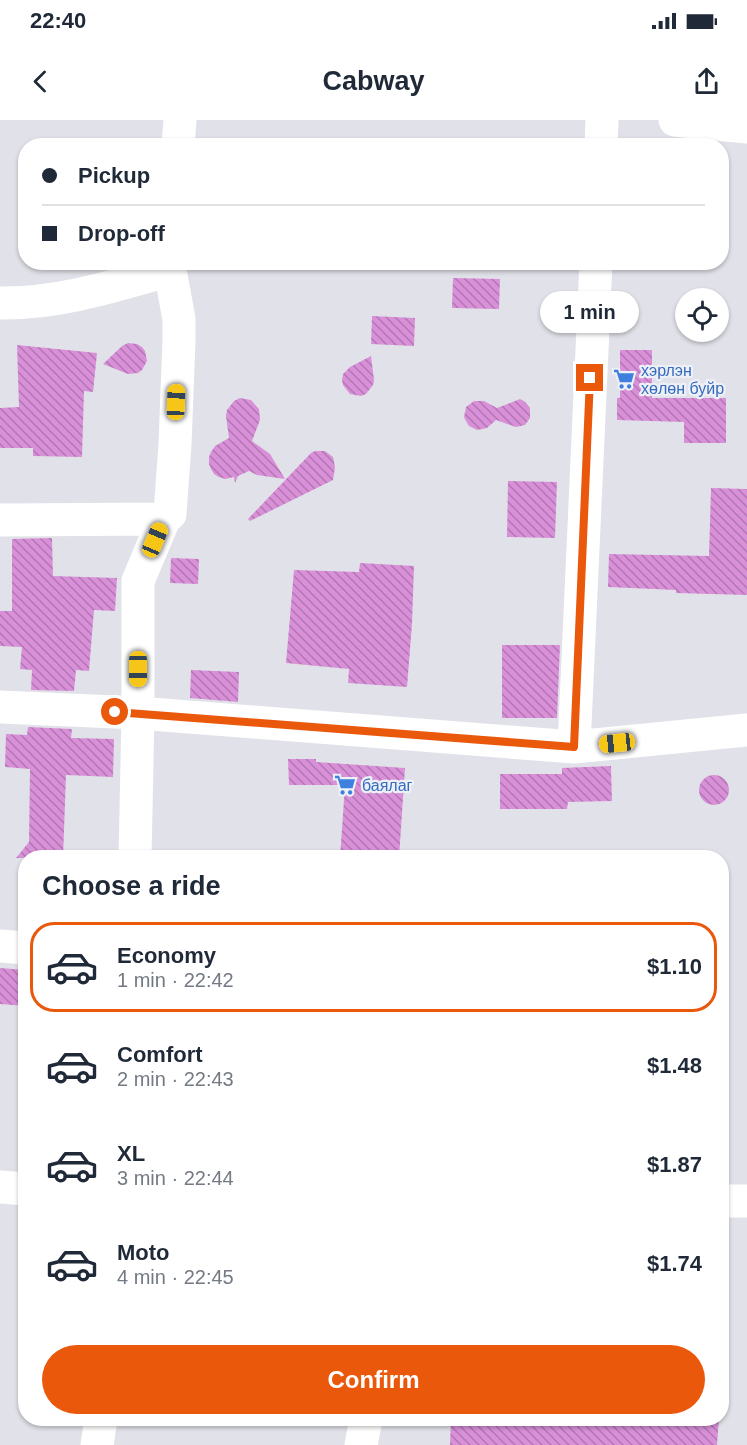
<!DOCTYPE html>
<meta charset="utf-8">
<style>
:root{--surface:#fff;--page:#f6f6f7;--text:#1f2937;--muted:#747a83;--line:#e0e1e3;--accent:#ea580c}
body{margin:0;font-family:Arial,sans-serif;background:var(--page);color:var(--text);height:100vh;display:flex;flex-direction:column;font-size:22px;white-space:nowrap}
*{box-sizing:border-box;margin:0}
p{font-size:20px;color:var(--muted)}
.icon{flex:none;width:33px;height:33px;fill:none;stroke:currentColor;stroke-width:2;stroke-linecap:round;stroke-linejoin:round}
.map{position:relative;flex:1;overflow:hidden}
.side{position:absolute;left:18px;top:730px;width:711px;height:576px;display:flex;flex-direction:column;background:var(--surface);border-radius:24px;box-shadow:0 2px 4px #0004}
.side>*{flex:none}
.top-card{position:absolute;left:18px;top:18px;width:711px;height:132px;border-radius:24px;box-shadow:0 2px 4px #0004;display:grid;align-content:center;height:132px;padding:0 24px;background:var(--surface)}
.tools{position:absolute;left:675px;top:168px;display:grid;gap:12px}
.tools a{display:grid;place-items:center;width:54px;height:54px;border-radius:50%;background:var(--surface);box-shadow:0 2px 4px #0004;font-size:30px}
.end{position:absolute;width:27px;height:27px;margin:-14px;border:8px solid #ea580c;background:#fff;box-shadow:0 0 0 3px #fff}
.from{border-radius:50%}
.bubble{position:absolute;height:42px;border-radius:21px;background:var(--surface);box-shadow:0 2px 4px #0004;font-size:20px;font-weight:700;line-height:42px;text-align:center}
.car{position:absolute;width:18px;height:36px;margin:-18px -9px;border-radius:8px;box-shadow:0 0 4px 2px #0007;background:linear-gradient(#f5c518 24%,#345 0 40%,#f5c518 0 76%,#345 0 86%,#f5c518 0)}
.top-card b{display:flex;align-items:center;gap:21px;height:57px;font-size:22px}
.top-card b+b{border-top:2px solid var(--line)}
.top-card i{width:15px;height:15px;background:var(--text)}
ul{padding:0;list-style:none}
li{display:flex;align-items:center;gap:18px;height:90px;margin:0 12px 9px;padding:0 12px;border:3px solid transparent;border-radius:24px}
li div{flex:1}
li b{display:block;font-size:22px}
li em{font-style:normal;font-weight:700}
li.selected{border-color:var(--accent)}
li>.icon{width:54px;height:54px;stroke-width:1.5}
h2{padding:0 24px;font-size:27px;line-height:72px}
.primary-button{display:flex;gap:12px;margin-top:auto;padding:12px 24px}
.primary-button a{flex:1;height:69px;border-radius:36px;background:var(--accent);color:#fff;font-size:24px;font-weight:700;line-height:69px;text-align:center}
.status{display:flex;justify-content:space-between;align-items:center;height:42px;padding:0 30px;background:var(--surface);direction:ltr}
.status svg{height:16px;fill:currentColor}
header{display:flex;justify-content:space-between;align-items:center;height:78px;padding:0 24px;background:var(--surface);font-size:27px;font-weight:700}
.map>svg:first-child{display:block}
.building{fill:url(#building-back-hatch)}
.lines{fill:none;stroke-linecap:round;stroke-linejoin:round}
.street{stroke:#fff;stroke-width:33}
.route{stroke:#ea580c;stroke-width:8}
.labels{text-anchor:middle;stroke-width:4.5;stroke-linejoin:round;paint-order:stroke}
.shop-label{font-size:16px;fill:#366cbe;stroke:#eef0f7;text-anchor:start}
</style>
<div class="status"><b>22:40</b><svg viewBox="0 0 49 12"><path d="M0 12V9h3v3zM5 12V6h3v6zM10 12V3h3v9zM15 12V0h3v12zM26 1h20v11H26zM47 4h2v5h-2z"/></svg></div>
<header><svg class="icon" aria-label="back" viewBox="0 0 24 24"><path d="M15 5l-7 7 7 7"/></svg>Cabway<svg class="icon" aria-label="share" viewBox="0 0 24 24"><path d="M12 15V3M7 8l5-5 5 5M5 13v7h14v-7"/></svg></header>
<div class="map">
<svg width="747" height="1325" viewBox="0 0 747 1325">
<defs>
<pattern id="building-back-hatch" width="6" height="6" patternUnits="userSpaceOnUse" patternTransform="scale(1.5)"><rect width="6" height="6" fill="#d990d9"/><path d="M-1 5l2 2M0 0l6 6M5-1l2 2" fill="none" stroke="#b177b1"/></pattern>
</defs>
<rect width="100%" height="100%" fill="#e1e2e9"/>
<!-- building -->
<path class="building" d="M 453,158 L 500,159 L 499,189 L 452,188 Z
M 372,196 L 415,198 L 414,226 L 371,224 Z
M 128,223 L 137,224 L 142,227 L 145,231 L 147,241 L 142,250 L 138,253 L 128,254 L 103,244 L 122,226 Z
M 17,225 L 97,233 L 93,272 L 84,271 L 82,337 L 33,336 L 33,328 L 0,328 L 0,288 L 19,287 Z
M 620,230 L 652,230 L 652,278 L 726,278 L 726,323 L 684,323 L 684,302 L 617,300 L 617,278 L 620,278 Z
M 371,236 L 374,260 L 373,265 L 366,274 L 361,276 L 350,274 L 343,265 L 342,260 L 343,254 L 350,247 Z
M 240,278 L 251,280 L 259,289 L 260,300 L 252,321 L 270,334 L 285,359 L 257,355 L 249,351 L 238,356 L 235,363 L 234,357 L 225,359 L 219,357 L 214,354 L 211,349 L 209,344 L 209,337 L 211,332 L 215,326 L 229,318 L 226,296 L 227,290 L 234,281 Z
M 520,279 L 525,282 L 530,288 L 530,298 L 525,305 L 516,307 L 496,300 L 487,308 L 477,310 L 469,306 L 466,301 L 464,297 L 466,287 L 474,281 L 484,281 L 497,288 Z
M 315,331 L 325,331 L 333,337 L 335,347 L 333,360 L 250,401 L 248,399 L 311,333 Z
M 508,361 L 557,362 L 555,418 L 507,417 Z
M 711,368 L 747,369 L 747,475 L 676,473 L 676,470 L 608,467 L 609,434 L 709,436 Z
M 52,418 L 53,456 L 117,458 L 115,491 L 94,490 L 89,551 L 76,550 L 74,571 L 31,570 L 32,550 L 20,549 L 22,527 L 0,526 L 0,491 L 12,491 L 12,419 Z
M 171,438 L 199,439 L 198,464 L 170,463 Z
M 360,443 L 414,446 L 412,504 L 407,567 L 348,563 L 349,549 L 286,543 L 294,450 L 359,452 Z
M 502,525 L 560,525 L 557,598 L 502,598 Z
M 191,550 L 239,552 L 238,582 L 190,578 Z
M 28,607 L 72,609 L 71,618 L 114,619 L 113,657 L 66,655 L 63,738 L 16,738 L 29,722 L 30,649 L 5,647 L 6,614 L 27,615 Z
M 288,639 L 316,639 L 316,642 L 405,648 L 399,738 L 340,738 L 345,665 L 289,665 Z
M 611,646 L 612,681 L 568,682 L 567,689 L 500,689 L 500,654 L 562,654 L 562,648 Z
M699 670a15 15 0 1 1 30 0a15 15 0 1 1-30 0Z
M 0,848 L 26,850 L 26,886 L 0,884 Z
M 451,1299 L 719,1299 L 717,1325 L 450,1325 Z"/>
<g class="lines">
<!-- street -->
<path class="street" d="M 675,0 L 747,7
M 178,26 L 180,0
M 601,26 L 602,0
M 0,183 C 58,184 114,166 170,150
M 0,400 L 164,399
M 0,587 L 138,593 L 574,627 L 747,610
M 574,627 L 596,142
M 135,738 L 138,593 L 138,461 L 164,399 L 170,394 L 175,324 L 179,220 L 179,199 L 170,150 L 170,142
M 0,826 L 26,828
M 0,1067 L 26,1069
M 722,1081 L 747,1081
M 97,1325 L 101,1299
M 361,1325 L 366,1299"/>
</g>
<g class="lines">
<!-- route -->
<path class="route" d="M 115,592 L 574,627 L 590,258"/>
</g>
<!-- icons -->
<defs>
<symbol id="supermarket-bare" viewBox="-9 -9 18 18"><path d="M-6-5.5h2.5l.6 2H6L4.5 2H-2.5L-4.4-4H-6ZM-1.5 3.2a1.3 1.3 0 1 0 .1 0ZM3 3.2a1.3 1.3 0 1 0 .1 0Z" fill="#3f7fe0" stroke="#eef0f7" stroke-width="2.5" paint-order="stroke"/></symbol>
</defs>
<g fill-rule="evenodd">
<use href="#supermarket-bare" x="609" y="244" width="30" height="30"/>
<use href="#supermarket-bare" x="330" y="650" width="30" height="30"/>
</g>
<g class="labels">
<!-- shop labels -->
<g class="shop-label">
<text x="641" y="256">хэрлэн<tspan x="641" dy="18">хөлөн буйр</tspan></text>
<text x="362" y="671">баялаг</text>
</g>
</g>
</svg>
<div class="tools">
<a><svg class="icon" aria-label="locate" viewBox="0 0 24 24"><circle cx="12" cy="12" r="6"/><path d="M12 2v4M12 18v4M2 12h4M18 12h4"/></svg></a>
</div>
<i class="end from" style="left:115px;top:592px"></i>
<i class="end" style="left:590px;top:258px"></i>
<div class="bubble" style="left:540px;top:171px;width:99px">1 min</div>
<i class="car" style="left:176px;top:282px;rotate:2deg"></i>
<i class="car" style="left:155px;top:420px;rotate:23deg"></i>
<i class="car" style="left:138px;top:549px;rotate:180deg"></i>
<i class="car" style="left:617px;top:623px;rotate:264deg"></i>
<div class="top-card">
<b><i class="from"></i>Pickup</b>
<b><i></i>Drop-off</b>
</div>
<section class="side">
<h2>Choose a ride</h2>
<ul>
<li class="selected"><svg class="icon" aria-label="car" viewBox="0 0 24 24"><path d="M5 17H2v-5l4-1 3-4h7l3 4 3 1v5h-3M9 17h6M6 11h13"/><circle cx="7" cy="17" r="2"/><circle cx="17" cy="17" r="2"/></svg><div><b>Economy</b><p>1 min · 22:42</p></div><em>$1.10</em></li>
<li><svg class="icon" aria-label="car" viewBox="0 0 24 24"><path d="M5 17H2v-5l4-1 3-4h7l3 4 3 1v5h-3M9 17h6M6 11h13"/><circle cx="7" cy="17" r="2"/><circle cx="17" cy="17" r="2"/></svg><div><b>Comfort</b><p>2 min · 22:43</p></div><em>$1.48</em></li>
<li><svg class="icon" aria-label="car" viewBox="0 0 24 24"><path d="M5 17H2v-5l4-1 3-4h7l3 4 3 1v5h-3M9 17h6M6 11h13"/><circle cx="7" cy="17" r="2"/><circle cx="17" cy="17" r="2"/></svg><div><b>XL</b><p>3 min · 22:44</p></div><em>$1.87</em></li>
<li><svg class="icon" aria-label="car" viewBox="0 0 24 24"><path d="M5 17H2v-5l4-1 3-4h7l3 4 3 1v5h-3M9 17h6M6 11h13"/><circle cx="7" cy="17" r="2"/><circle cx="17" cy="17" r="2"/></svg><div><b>Moto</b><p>4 min · 22:45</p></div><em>$1.74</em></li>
</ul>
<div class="primary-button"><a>Confirm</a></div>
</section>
</div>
